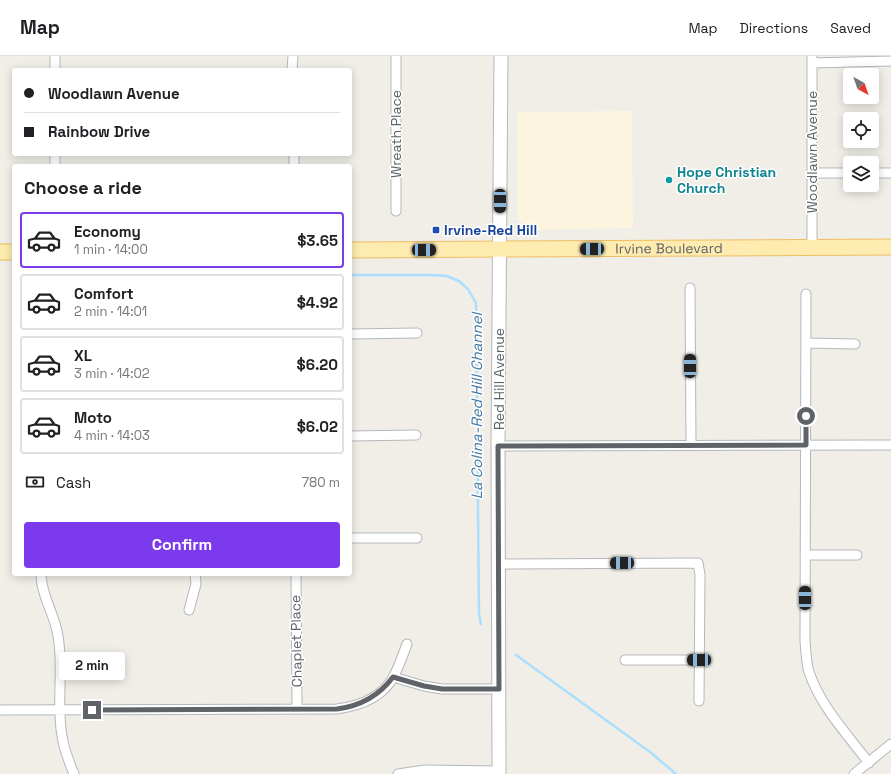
<!DOCTYPE html>
<meta charset="utf-8">
<style>
:root{--surface:#fff;--page:#f2f2f2;--text:#202124;--muted:#757577;--line:#e0e0e0;--accent:#7c3aed}
body{margin:0;font-family:"Space Grotesk",sans-serif;background:var(--page);color:var(--text);height:100vh;display:flex;flex-direction:column;font-size:15px;white-space:nowrap}
*{box-sizing:border-box;margin:0}
p{font-size:13px;color:var(--muted)}
.icon{flex:none;width:22px;height:22px;fill:none;stroke:currentColor;stroke-width:2;stroke-linecap:round;stroke-linejoin:round}
.map{position:relative;flex:1;overflow:hidden}
.drawer{position:absolute;left:12px;top:108px;width:340px;height:412px;display:flex;flex-direction:column;background:var(--surface);border-radius:4px;box-shadow:0 2px 10px #0003}
.drawer>*{flex:none}
.banner{position:absolute;left:12px;top:12px;width:340px;height:88px;border-radius:4px;box-shadow:0 2px 10px #0003;display:grid;align-content:center;height:88px;padding:0 12px;background:var(--surface)}
.needle{width:26px;rotate:140deg}
.fabs{position:absolute;left:843px;top:12px;display:grid;gap:8px}
.fabs a{display:grid;place-items:center;width:36px;height:36px;border-radius:4px;background:var(--surface);box-shadow:0 2px 10px #0003;font-size:20px}
.end{position:absolute;width:18px;height:18px;margin:-9px;border:5px solid #5f6367;background:#fff;box-shadow:0 0 0 2px #fff}
.from{border-radius:50%}
.bubble{position:absolute;height:28px;border-radius:4px;background:var(--surface);box-shadow:0 2px 10px #0003;font-size:13px;font-weight:800;line-height:28px;text-align:center}
.car{position:absolute;width:12px;height:24px;margin:-12px -6px;border-radius:5px;box-shadow:0 0 3px 1px #0007;background:linear-gradient(#222 24%,#8ab4d8 0 40%,#222 0 76%,#8ab4d8 0 86%,#222 0)}
.banner b{display:flex;align-items:center;gap:14px;height:38px;font-size:15px}
.banner b+b{border-top:1px solid var(--line)}
.banner i{width:10px;height:10px;background:var(--text)}
ul{padding:0;list-style:none}
li{display:flex;align-items:center;gap:12px;height:56px;margin:0 8px 6px;padding:0 4px;border:2px solid var(--line);border-radius:4px}
li div{flex:1}
li b{display:block;font-size:15px}
li em{font-style:normal;font-weight:800}
li.on{border-color:var(--accent)}
li>.icon{width:36px;height:36px;stroke-width:1.5}
h2{padding:0 12px;font-size:18px;line-height:48px}
.pay{display:flex;align-items:center;gap:10px;height:44px;padding:0 12px;font-size:15px}
.pay p{margin-inline-start:auto}
.button{display:flex;gap:8px;margin-top:auto;padding:8px 12px}
.button a{flex:1;height:46px;border-radius:4px;background:var(--accent);color:#fff;font-size:16px;font-weight:800;line-height:46px;text-align:center}
header{display:flex;align-items:center;gap:24px;box-sizing:border-box;height:56px;padding:0 20px;background:var(--surface);border-bottom:1px solid var(--line)}
header strong{font-size:19px}
nav{display:flex;gap:22px;margin-inline-start:auto;font-size:14px}
.map>svg:first-child{display:block}
.commercial{fill:#fdf4e0}
.lines{fill:none;stroke-linecap:round;stroke-linejoin:round}
.stream{stroke:#abdffd;stroke-width:2.5}
.street-casing{stroke:#b4b8bb;stroke-width:11}
.secondary-casing{stroke:#b4b7bb;stroke-width:15}
.primary-casing{stroke:#eebe63;stroke-width:17}
.street{stroke:#fff;stroke-width:9}
.secondary{stroke:#fff;stroke-width:13}
.primary{stroke:#fdebb0;stroke-width:15}
.route{stroke:#5f6367;stroke-width:5}
.culture-dot{fill:#0f9aa8;stroke:#fff;stroke-width:1.5}
.transit-dot{fill:#1a4fb4;stroke:#fff;stroke-width:1.5}
.labels{text-anchor:middle;stroke-width:3;stroke-linejoin:round;paint-order:stroke}
.street-label{font-size:14px;fill:#5f6367;stroke:#fff}
.culture-label{font-size:14px;font-weight:bold;fill:#0d838f;stroke:#fff;text-anchor:start}
.transit-label{font-size:14px;font-weight:bold;fill:#164399;stroke:#fff;text-anchor:start}
.water-label{font-size:15px;font-style:italic;fill:#437aa7;stroke:#fff}
</style>
<header>
<strong>Map</strong>
<nav><a>Map</a><a>Directions</a><a>Saved</a></nav>
</header>
<div class="map">
<svg width="891" height="718" viewBox="0 0 891 718">
<rect width="100%" height="100%" fill="#f0eee7"/>
<!-- commercial -->
<path class="commercial" d="M 632,55 L 633,172 L 528,174 L 518,163 L 518,56 Z"/>
<g class="lines">
<!-- stream -->
<path class="stream" d="M 350,219 L 431,219 L 447,220 L 459,225 L 468,233 L 476,247 L 479,558 L 481,568
M 516,599 L 650,696 L 676,718"/>
<defs>
<path id="street" d="M 396,0 L 396,155
M 812,0 L 812,191
M 812,7 L 891,5
M 55,14 L 55,0
M 292,14 L 293,0
M 294,98 L 294,110
M 55,110 L 55,98
M 812,117 L 850,117
M 872,117 L 891,117
M 690,232 L 691,389
M 806,238 L 805,585 C 806,595 806,606 809,616 C 821,651 847,678 869,707
M 350,278 L 417,277
M 806,287 L 855,288
M 350,380 L 416,379
M 498,390 L 891,389
M 350,482 L 417,482
M 805,499 L 857,499
M 499,508 L 698,507 L 700,519 L 699,645
M 41,518 C 41,539 55,559 58,580 C 64,613 56,647 62,680 C 64,694 69,706 74,718
M 296,518 L 297,653
M 189,554 L 196,528 L 195,518
M 625,604 L 699,604
M 393,621 L 424,630 L 442,633 L 499,633
M 0,654 L 337,653 C 359,650 383,641 394,620 C 399,610 403,599 407,588
M 398,718 L 425,714 L 499,715
M 854,718 L 891,688"/>
<path id="secondary" d="M 499,718 L 498,390 L 501,0"/>
<g id="primary">
<path id="s1" d="M 350,194 L 891,191"/>
<path d="M 0,196 L 14,196"/>
</g>
</defs>
<!-- street casing -->
<use href="#street" class="street-casing"/>
<!-- secondary casing -->
<use href="#secondary" class="secondary-casing"/>
<!-- primary casing -->
<use href="#primary" class="primary-casing"/>
<!-- street -->
<use href="#street" class="street"/>
<!-- secondary -->
<use href="#secondary" class="secondary"/>
<!-- primary -->
<use href="#primary" class="primary"/>
</g>
<g class="lines">
<!-- route -->
<path class="route" d="M 92,654 L 337,653 C 360,650 379,640 393,621 L 424,630 L 442,633 L 499,633 L 498,390 L 806,389 L 806,360"/>
</g>
<!-- markers -->
<circle class="culture-dot" cx="669" cy="124" r="4"/>
<rect class="transit-dot" x="432" y="170" width="8" height="8" rx="2"/>
<g class="labels">
<!-- street labels -->
<g class="street-label">
<text transform="translate(396 78) rotate(-90)" y="5">Wreath Place</text>
<text transform="translate(812 96) rotate(-90)" y="5">Woodlawn Avenue</text>
<text dy="5" stroke="none"><textPath href="#s1" startOffset="319">Irvine Boulevard</textPath></text>
<text transform="translate(499 323) rotate(-90)" y="5">Red Hill Avenue</text>
<text transform="translate(296 585) rotate(-91)" y="5">Chaplet Place</text>
</g>
<!-- culture labels -->
<g class="culture-label">
<text x="677" y="121">Hope Christian<tspan x="677" dy="16">Church</tspan></text>
</g>
<!-- transit labels -->
<g class="transit-label">
<text x="444" y="179">Irvine-Red Hill</text>
</g>
<!-- water labels -->
<g class="water-label">
<text transform="translate(477 350) rotate(-90)" y="5">La Colina-Red Hill Channel</text>
</g>
</g>
</svg>
<div class="fabs">
<a><svg class="needle" viewBox="-14 -14 28 28"><path d="M0-13l5 13h-10z" fill="#e53935"/><path d="M0 13l5-13h-10z" fill="#757577"/></svg></a>
<a><svg class="icon" aria-label="locate" viewBox="0 0 24 24"><circle cx="12" cy="12" r="6"/><path d="M12 2v4M12 18v4M2 12h4M18 12h4"/></svg></a>
<a><svg class="icon" aria-label="layers" viewBox="0 0 24 24"><path d="M12 4l9 5-9 5-9-5zM3 14l9 5 9-5"/></svg></a>
</div>
<i class="end from" style="left:806px;top:360px"></i>
<i class="end" style="left:92px;top:654px"></i>
<div class="bubble" style="left:59px;top:596px;width:66px">2 min</div>
<i class="car" style="left:500px;top:145px;rotate:180deg"></i>
<i class="car" style="left:592px;top:193px;rotate:269deg"></i>
<i class="car" style="left:424px;top:194px;rotate:90deg"></i>
<i class="car" style="left:690px;top:310px;rotate:0deg"></i>
<i class="car" style="left:622px;top:507px;rotate:269deg"></i>
<i class="car" style="left:805px;top:542px;rotate:0deg"></i>
<i class="car" style="left:699px;top:604px;rotate:270deg"></i>
<div class="banner">
<b><i class="from"></i>Woodlawn Avenue</b>
<b><i></i>Rainbow Drive</b>
</div>
<section class="drawer">
<h2>Choose a ride</h2>
<ul>
<li class="on"><svg class="icon" aria-label="car" viewBox="0 0 24 24"><path d="M5 17H2v-5l4-1 3-4h7l3 4 3 1v5h-3M9 17h6M6 11h13"/><circle cx="7" cy="17" r="2"/><circle cx="17" cy="17" r="2"/></svg><div><b>Economy</b><p>1 min · 14:00</p></div><em>$3.65</em></li>
<li><svg class="icon" aria-label="car" viewBox="0 0 24 24"><path d="M5 17H2v-5l4-1 3-4h7l3 4 3 1v5h-3M9 17h6M6 11h13"/><circle cx="7" cy="17" r="2"/><circle cx="17" cy="17" r="2"/></svg><div><b>Comfort</b><p>2 min · 14:01</p></div><em>$4.92</em></li>
<li><svg class="icon" aria-label="car" viewBox="0 0 24 24"><path d="M5 17H2v-5l4-1 3-4h7l3 4 3 1v5h-3M9 17h6M6 11h13"/><circle cx="7" cy="17" r="2"/><circle cx="17" cy="17" r="2"/></svg><div><b>XL</b><p>3 min · 14:02</p></div><em>$6.20</em></li>
<li><svg class="icon" aria-label="car" viewBox="0 0 24 24"><path d="M5 17H2v-5l4-1 3-4h7l3 4 3 1v5h-3M9 17h6M6 11h13"/><circle cx="7" cy="17" r="2"/><circle cx="17" cy="17" r="2"/></svg><div><b>Moto</b><p>4 min · 14:03</p></div><em>$6.02</em></li>
</ul>
<div class="pay"><svg class="icon" aria-label="cash" viewBox="0 0 24 24"><path d="M3 7h18v10H3z"/><circle cx="12" cy="12" r="2"/></svg>Cash<p>780 m</p></div>
<div class="button"><a>Confirm</a></div>
</section>
</div>
